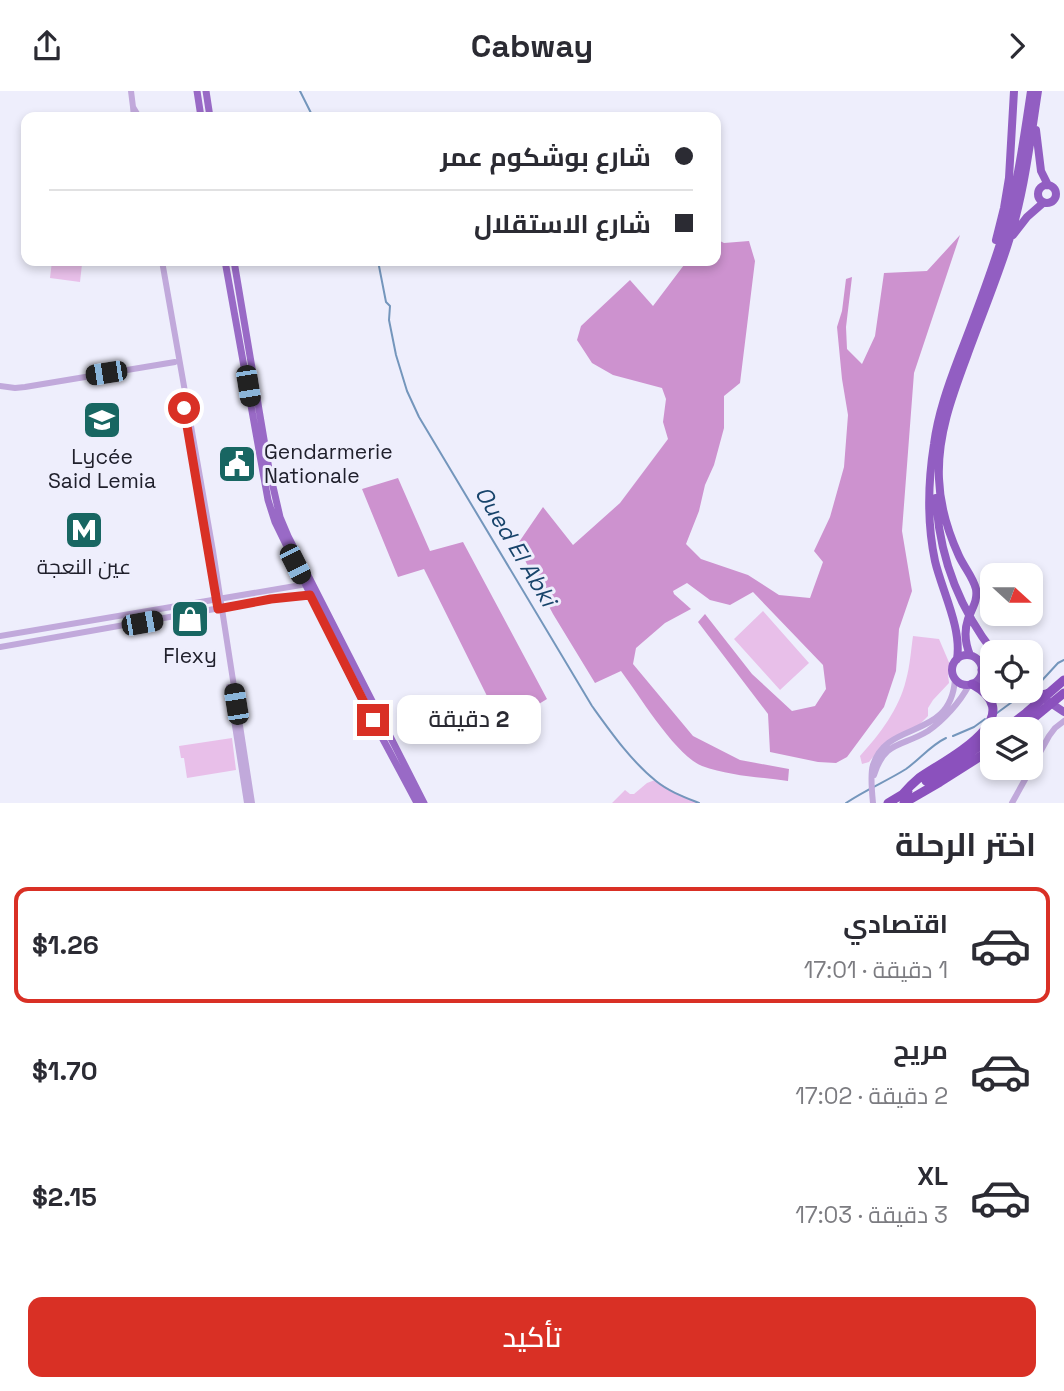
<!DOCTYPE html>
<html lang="ar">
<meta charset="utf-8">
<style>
:root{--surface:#fff;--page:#f2f2f3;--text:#2b2b33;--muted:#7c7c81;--line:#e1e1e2;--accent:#d93025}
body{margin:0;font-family:"Space Grotesk",Cairo,sans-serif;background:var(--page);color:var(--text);direction:rtl;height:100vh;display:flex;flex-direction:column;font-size:26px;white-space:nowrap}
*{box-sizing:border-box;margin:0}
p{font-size:23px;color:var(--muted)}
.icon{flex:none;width:38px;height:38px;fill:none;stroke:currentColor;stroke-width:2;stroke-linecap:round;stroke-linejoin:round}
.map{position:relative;height:712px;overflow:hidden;direction:ltr}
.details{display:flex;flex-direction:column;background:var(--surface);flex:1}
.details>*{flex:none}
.hud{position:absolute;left:21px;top:21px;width:700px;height:154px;border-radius:14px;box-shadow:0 4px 10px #0003;direction:rtl;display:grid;align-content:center;height:154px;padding:0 28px;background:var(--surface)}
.needle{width:46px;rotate:111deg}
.fabs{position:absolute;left:980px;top:472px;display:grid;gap:14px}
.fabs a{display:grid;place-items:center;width:63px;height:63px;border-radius:14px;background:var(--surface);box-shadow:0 4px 10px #0003;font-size:35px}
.end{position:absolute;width:32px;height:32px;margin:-16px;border:9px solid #d93025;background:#fff;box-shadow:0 0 0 4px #fff}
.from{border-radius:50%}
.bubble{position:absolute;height:49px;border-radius:14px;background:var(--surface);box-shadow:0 4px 10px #0003;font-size:23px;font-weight:600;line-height:49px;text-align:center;direction:rtl}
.car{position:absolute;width:21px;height:42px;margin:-21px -10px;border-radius:9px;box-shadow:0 0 5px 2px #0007;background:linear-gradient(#222 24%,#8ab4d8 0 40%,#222 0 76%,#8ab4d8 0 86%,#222 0)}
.hud b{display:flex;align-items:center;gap:24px;height:66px;font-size:26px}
.hud b+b{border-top:2px solid var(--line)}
.hud i{width:18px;height:18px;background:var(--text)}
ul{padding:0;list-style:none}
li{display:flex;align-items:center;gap:21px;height:116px;margin:0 14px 10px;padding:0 14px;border:4px solid transparent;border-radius:14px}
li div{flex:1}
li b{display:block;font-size:26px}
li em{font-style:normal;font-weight:600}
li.active{border-color:var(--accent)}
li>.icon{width:63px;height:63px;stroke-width:1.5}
h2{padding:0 28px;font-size:32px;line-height:84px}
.cta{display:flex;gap:14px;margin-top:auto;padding:14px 28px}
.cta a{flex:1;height:80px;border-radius:14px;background:var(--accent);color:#fff;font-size:28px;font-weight:600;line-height:80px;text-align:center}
header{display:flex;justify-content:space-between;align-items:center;height:91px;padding:0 28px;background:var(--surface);font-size:32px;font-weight:600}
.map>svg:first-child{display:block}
.green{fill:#e8bfe9}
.forest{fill:#cd92cf}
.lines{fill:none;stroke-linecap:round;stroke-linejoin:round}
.stream{stroke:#7496bc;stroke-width:2}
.tertiary{stroke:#c1a9db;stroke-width:6}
.primary{stroke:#996ac6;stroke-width:7}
.trunk{stroke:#925ec2;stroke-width:8}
.motorway{stroke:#8b51bd;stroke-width:9}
.route{stroke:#d93025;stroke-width:9}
.labels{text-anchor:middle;stroke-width:6;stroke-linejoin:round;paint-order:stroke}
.poi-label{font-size:21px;fill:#20202c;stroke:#eeeefc}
.water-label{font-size:23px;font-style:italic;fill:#18446b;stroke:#eeeefc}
</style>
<header><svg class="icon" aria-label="forward" viewBox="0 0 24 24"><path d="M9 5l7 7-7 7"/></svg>Cabway<svg class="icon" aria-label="share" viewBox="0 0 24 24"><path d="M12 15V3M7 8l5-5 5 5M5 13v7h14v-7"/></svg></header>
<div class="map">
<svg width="1064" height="712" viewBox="0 0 1064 712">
<rect width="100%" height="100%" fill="#eeeefc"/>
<!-- green -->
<path class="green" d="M 52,170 L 82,173 L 80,191 L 50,187 Z
M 763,520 L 809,572 L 780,599 L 734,548 Z
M 913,545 L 939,548 L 951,576 L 948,583 L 949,592 L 933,609 L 928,617 L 928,625 L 919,634 L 882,655 L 869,671 L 862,673 L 860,665 C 880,643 899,618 906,589 C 910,575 911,559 913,545 Z
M 232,647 L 236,679 L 187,687 L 184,667 L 181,667 L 179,655 Z
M 655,689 L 674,701 L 699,712 L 612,712 L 625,699 L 630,703 L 634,703 L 647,692 Z"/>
<!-- forest -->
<path class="forest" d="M 960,144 L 914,282 L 902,440 L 912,500 L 899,538 L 896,580 L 884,616 L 847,666 L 836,672 L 818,671 L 770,661 L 768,623 L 698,531 L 705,523 L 752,583 L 792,620 L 815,615 L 826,598 L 823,574 L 753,501 L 730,514 L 710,509 L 687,492 L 673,500 L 674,503 L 691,518 L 665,532 L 636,557 L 633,573 L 693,645 L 740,669 L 789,678 L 788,690 C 760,686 729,685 702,675 C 676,665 639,604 621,580 L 595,592 L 553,523 L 517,454 L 543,416 L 573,454 L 620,412 L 668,348 L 663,331 L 666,308 L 662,297 L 613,284 L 592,272 L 577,249 L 581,235 L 630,189 L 653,215 L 687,170 L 716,170 L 716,148 L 724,152 L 749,150 L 755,170 L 740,292 L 724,305 L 724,337 L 714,374 L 705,394 L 699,420 L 686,453 L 701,468 L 748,484 L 779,504 L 810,507 L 823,471 L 814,460 L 830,426 L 844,376 L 848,324 L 842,288 L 837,236 L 842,220 L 846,188 L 852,186 L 846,236 L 847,258 L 862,273 L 875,245 L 884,182 L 927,180 Z
M 398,387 L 430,460 L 463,451 L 547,608 L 519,625 L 502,624 L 487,605 L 424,478 L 398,486 L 362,398 Z"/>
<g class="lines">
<!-- stream -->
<path class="stream" d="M 300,0 L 313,26
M 378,170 L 386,211 L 390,215 L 389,229 L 396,264 L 407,300 L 419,326 L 592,615 C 610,640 631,670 656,690 C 668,700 684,706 699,712
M 1035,597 L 1058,572 L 1064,569
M 997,622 L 1012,611
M 953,645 L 974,636 L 985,628
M 846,712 C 865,699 887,690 906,678 C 920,668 931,654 946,647"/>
<!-- tertiary -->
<path class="tertiary" d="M 131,0 L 133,16
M 134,26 L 133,16 L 139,26
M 162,170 L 213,460 L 252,712
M 0,295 L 15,297 L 25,296 L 175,271
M 182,306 L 211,478
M 0,545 L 307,493
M 0,556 L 271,508 L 312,504
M 229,596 L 247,712
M 874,684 C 885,649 902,656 928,640 C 944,629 960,611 969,594
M 873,712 C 872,702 870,683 873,674 C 887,628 951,650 955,588
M 1012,712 L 1049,645 L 1055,637 L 1064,630"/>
<!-- primary -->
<path class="primary" d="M 197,0 L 201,26
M 206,0 L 210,26
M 225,170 L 268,409 L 275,431 L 362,609 L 417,712
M 234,170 L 269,378 L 280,426 L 288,445 L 424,712"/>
<!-- trunk -->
<path class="trunk" d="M 1036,39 L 1041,80 L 1048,94
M1038 103a9 9 0 1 1 18 0a9 9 0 1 1-18 0Z
M 1013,144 L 1027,126 L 1043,112
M 996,149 L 1004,117 L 1009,87 L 1014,0
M 936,407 C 939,464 959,517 994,562
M952 579a15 15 0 1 1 30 0a15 15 0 1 1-30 0Z
M 970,564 C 965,552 964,540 968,528 C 972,517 978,510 976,498 C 973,486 964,476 959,465 C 948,441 940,415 939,388 C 937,345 952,305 967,265 C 980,229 995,193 1007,156 C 1024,105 1030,52 1038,0
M 957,568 C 962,537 942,500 935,470 C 927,432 928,391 934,353 C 938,323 948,295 959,266 C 973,230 987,193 999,156 C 1016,106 1023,53 1031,0
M 1031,599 L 1064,621"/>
<!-- motorway -->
<path class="motorway" d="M 982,579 L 992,594
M 999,600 C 1015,610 1028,607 1046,603
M 1004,639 L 1026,622 L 1064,589
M 1019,639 L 1064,602
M 926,690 L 992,647
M 903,703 C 908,697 913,692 919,687 C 944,669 1033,627 972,593
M 888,712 L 908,700
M 904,712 L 940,691 L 992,658"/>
</g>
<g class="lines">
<!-- route -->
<path class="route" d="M 184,317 L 218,518 L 271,508 L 310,504 L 373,629"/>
</g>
<!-- icons -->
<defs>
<symbol id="school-square" viewBox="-11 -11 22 22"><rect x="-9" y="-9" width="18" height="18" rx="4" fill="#186662" stroke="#eeeefc"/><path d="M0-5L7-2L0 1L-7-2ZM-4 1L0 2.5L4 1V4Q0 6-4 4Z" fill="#fff"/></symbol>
<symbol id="civic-square" viewBox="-11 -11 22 22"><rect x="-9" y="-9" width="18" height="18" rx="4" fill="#186662" stroke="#eeeefc"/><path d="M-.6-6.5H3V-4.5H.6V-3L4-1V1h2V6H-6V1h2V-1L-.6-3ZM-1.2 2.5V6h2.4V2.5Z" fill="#fff"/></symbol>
<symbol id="metro-square" viewBox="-11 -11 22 22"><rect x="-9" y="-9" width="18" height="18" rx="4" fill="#186662" stroke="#eeeefc"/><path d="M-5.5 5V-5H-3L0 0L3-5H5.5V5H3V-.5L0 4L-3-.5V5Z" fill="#fff"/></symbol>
<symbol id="shop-square" viewBox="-11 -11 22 22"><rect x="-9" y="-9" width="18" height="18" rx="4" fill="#186662" stroke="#eeeefc"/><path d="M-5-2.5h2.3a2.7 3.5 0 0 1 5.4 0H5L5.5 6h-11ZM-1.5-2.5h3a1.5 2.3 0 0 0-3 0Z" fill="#fff"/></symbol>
</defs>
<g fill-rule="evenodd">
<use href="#school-square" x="80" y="307" width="44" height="44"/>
<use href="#civic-square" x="215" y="351" width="44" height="44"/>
<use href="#metro-square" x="62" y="417" width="44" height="44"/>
<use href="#shop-square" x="168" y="506" width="44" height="44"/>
</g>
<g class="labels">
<!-- poi labels -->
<g class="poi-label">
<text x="264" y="368" text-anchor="start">Gendarmerie<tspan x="264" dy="24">Nationale</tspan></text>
<text x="102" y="373">Lycée<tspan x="102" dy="24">Said Lemia</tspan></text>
<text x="84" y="483">عين النعجة</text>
<text x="190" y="572">Flexy</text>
</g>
<!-- water labels -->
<g class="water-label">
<text transform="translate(516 455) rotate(59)" y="8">Oued El Abki</text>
</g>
</g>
</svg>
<div class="fabs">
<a><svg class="needle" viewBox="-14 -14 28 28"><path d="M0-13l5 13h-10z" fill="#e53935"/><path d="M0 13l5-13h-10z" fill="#7c7c81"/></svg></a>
<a><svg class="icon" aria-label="locate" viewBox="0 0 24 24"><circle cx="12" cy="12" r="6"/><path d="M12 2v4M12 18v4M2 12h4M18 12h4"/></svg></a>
<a><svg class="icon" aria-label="layers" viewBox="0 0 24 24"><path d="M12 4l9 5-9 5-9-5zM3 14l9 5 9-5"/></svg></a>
</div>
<i class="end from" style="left:184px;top:317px"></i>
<i class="end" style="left:373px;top:629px"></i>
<div class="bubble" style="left:397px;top:604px;width:144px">2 دقيقة</div>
<i class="car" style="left:106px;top:282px;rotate:261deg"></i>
<i class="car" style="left:248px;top:295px;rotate:171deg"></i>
<i class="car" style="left:295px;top:473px;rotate:153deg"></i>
<i class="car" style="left:142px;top:532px;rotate:80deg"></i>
<i class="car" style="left:236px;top:613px;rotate:351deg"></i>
<div class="hud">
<b><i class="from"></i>شارع بوشكوم عمر</b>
<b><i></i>شارع الاستقلال</b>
</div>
</div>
<section class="details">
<h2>اختر الرحلة</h2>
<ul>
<li class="active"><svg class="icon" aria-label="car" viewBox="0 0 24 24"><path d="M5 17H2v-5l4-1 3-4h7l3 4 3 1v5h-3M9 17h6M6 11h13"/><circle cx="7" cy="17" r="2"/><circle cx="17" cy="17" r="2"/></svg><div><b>اقتصادي</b><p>1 دقيقة · 17:01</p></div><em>$1.26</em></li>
<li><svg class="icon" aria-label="car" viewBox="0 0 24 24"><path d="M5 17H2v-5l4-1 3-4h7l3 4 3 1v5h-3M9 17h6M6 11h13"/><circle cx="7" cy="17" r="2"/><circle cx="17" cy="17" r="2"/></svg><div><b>مريح</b><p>2 دقيقة · 17:02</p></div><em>$1.70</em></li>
<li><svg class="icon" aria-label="car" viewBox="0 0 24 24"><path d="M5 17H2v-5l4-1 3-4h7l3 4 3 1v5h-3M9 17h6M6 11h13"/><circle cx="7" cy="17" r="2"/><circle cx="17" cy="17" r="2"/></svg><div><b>XL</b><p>3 دقيقة · 17:03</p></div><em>$2.15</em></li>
</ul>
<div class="cta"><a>تأكيد</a></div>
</section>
